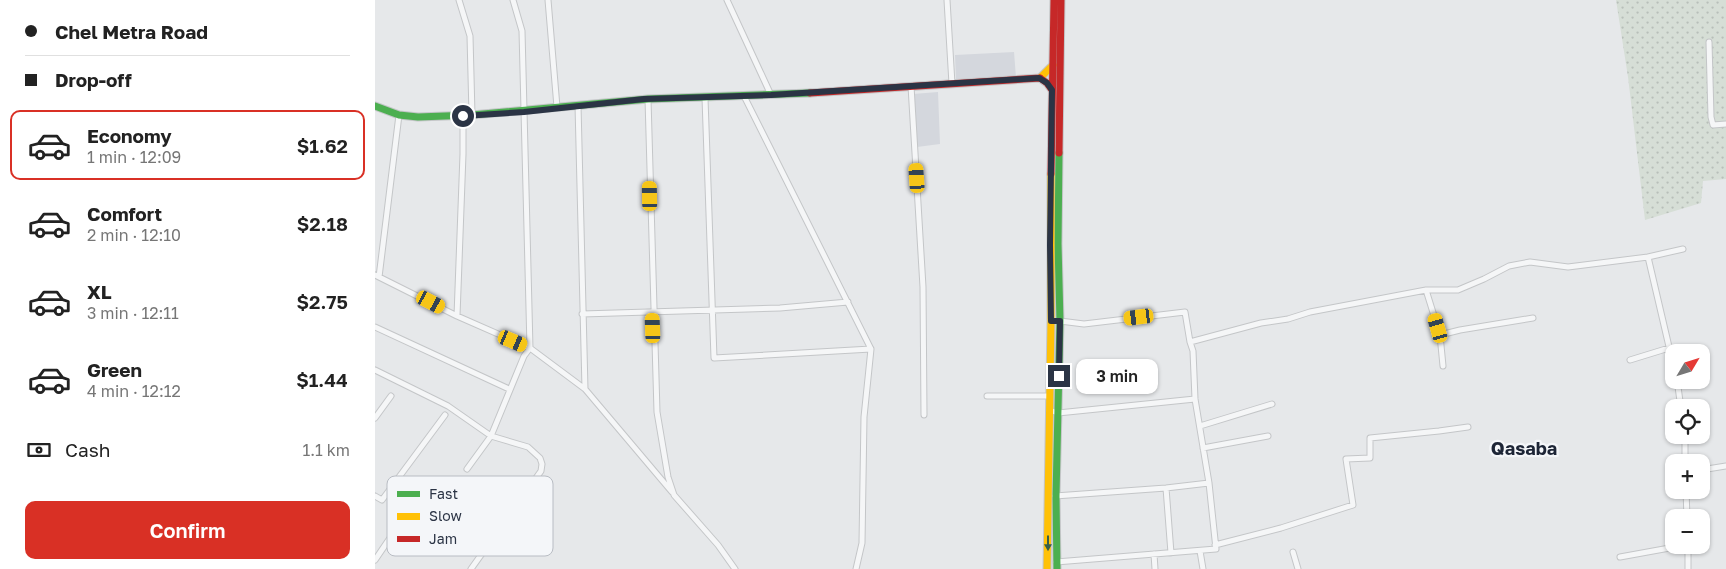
<!DOCTYPE html>
<meta charset="utf-8">
<style>
:root{--surface:#fff;--page:#f2f2f2;--text:#222;--muted:#767676;--line:#e0e0e0;--accent:#d93025}
body{margin:0;font-family:"Golos Text",sans-serif;background:var(--page);color:var(--text);height:100vh;display:flex;flex-direction:column;font-size:19px;white-space:nowrap}
*{box-sizing:border-box;margin:0}
p{font-size:16px;color:var(--muted)}
.icon{flex:none;width:28px;height:28px;fill:none;stroke:currentColor;stroke-width:2;stroke-linecap:round;stroke-linejoin:round}
.map{position:relative;flex:1;overflow:hidden}
.drawer{display:flex;flex-direction:column;background:var(--surface);width:375px}
.drawer>*{flex:none}
.top-card{display:grid;align-content:center;height:110px;padding:0 25px;background:var(--surface)}
.needle{width:32px;rotate:52deg}
.fabs{position:absolute;left:1290px;top:344px;display:grid;gap:10px}
.fabs a{display:grid;place-items:center;width:45px;height:45px;border-radius:10px;background:var(--surface);box-shadow:0 1px 4px #0004;font-size:25px}
.end{position:absolute;width:22px;height:22px;margin:-11px;border:6px solid #2b3445;background:#fff;box-shadow:0 0 0 2px #fff}
.from{border-radius:50%}
.bubble{position:absolute;height:35px;border-radius:10px;background:var(--surface);box-shadow:0 1px 4px #0004;font-size:16px;font-weight:600;line-height:35px;text-align:center}
.car{position:absolute;width:15px;height:30px;margin:-15px -8px;border-radius:6px;box-shadow:0 0 4px 1px #0007;background:linear-gradient(#f5c518 24%,#345 0 40%,#f5c518 0 76%,#345 0 86%,#f5c518 0)}
.top-card b{display:flex;align-items:center;gap:18px;height:48px;font-size:19px}
.top-card b+b{border-top:1px solid var(--line)}
.top-card i{width:12px;height:12px;background:var(--text)}
ul{padding:0;list-style:none}
li{display:flex;align-items:center;gap:15px;height:70px;margin:0 10px 8px;padding:0 15px;border:2px solid transparent;border-radius:10px}
li div{flex:1}
li b{display:block;font-size:19px}
li em{font-style:normal;font-weight:600}
li.current{border-color:var(--accent)}
li>.icon{width:45px;height:45px;stroke-width:1.5}
.pay{display:flex;align-items:center;gap:12px;height:55px;padding:0 25px;font-size:19px}
.pay p{margin-inline-start:auto}
.cta{display:flex;gap:10px;margin-top:auto;padding:10px 25px}
.cta a{flex:1;height:58px;border-radius:10px;background:var(--accent);color:#fff;font-size:20px;font-weight:600;line-height:58px;text-align:center}
main{display:flex;flex:1;min-height:0}
.map>svg:first-child{display:block}
.built{fill:#d4d7dd}
.grass{fill:url(#grass-dots)}
.lines{fill:none;stroke-linecap:round;stroke-linejoin:round}
.street-casing{stroke:#c4c6c8;stroke-width:7}
.fast-casing{stroke:#c4c6c8;stroke-width:9}
.slow-casing{stroke:#c4c6c8;stroke-width:9}
.jam-casing{stroke:#c4c6c8;stroke-width:9}
.street{stroke:#f5f6f7;stroke-width:5}
.fast{stroke:#4caf50;stroke-width:7}
.slow{stroke:#ffc107;stroke-width:7}
.jam{stroke:#c62828;stroke-width:7}
.oneway{fill:#375f49}
.route{stroke:#2b3445;stroke-width:6}
.labels{text-anchor:middle;stroke-width:4.5;stroke-linejoin:round;paint-order:stroke}
.quarter-label{font-size:18px;font-weight:bold;fill:#1d2536;stroke:#f4f6f9}
.key{fill:#f4f6f9;stroke:#b8bcc3;stroke-width:1}
.key-label{font-size:14px;fill:#2b3445}
</style>
<main>
<section class="drawer">
<div class="top-card">
<b><i class="from"></i>Chel Metra Road</b>
<b><i></i>Drop-off</b>
</div>
<ul>
<li class="current"><svg class="icon" aria-label="car" viewBox="0 0 24 24"><path d="M5 17H2v-5l4-1 3-4h7l3 4 3 1v5h-3M9 17h6M6 11h13"/><circle cx="7" cy="17" r="2"/><circle cx="17" cy="17" r="2"/></svg><div><b>Economy</b><p>1 min · 12:09</p></div><em>$1.62</em></li>
<li><svg class="icon" aria-label="car" viewBox="0 0 24 24"><path d="M5 17H2v-5l4-1 3-4h7l3 4 3 1v5h-3M9 17h6M6 11h13"/><circle cx="7" cy="17" r="2"/><circle cx="17" cy="17" r="2"/></svg><div><b>Comfort</b><p>2 min · 12:10</p></div><em>$2.18</em></li>
<li><svg class="icon" aria-label="car" viewBox="0 0 24 24"><path d="M5 17H2v-5l4-1 3-4h7l3 4 3 1v5h-3M9 17h6M6 11h13"/><circle cx="7" cy="17" r="2"/><circle cx="17" cy="17" r="2"/></svg><div><b>XL</b><p>3 min · 12:11</p></div><em>$2.75</em></li>
<li><svg class="icon" aria-label="car" viewBox="0 0 24 24"><path d="M5 17H2v-5l4-1 3-4h7l3 4 3 1v5h-3M9 17h6M6 11h13"/><circle cx="7" cy="17" r="2"/><circle cx="17" cy="17" r="2"/></svg><div><b>Green</b><p>4 min · 12:12</p></div><em>$1.44</em></li>
</ul>
<div class="pay"><svg class="icon" aria-label="cash" viewBox="0 0 24 24"><path d="M3 7h18v10H3z"/><circle cx="12" cy="12" r="2"/></svg>Cash<p>1.1 km</p></div>
<div class="cta"><a>Confirm</a></div>
</section>
<div class="map">
<svg width="1351" height="569" viewBox="0 0 1351 569">
<defs>
<pattern id="grass-dots" width="8" height="8" patternUnits="userSpaceOnUse" patternTransform="scale(1.25)"><rect width="8" height="8" fill="#d6ded6"/><path d="M2 2h.1M6 6h.1" fill="none" stroke="#b8bfb9" stroke-width="1.8" stroke-linecap="round"/></pattern>
</defs>
<rect width="100%" height="100%" fill="#e6e8ea"/>
<!-- built -->
<path class="built" d="M 639,52 L 641,78 L 581,79 L 580,55 Z
M 563,92 L 565,144 L 542,147 L 538,94 Z"/>
<!-- grass -->
<path class="grass" d="M 1241,0 L 1351,0 L 1351,179 L 1328,181 L 1326,203 L 1270,220 L 1253,77 Z"/>
<g class="lines">
<defs>
<path id="street" d="M 84,0 L 95,36 L 97,115
M 173,0 L 182,107
M 352,0 L 396,95
M 572,0 L 577,84
M 1334,42 L 1336,117 L 1338,125 L 1351,124
M 536,86 L 548,287 L 549,415
M 369,96 L 496,349 L 489,417 L 487,543 L 481,569
M 330,98 L 339,358 L 496,349
M 273,99 L 282,412 L 293,477 L 299,495 L 343,545 L 360,569
M 203,105 L 210,389
M 1273,257 L 1308,249
M 0,275 L 82,316 L 155,348 L 210,389 L 297,492
M 4,277 L 24,115
M 1051,290 L 1065,335 L 1068,366
M 207,314 L 405,308 L 473,302
M 82,316 L 88,154 L 88,116
M 0,327 L 134,389
M 1065,335 L 1085,330 L 1158,318
M 815,342 L 886,323 L 913,319 L 935,312 L 1051,290 L 1083,290 L 1109,279 L 1134,266 L 1155,262 L 1193,267 L 1273,257 L 1299,368
M 1255,360 L 1294,348
M 0,370 L 73,406 L 116,436 L 153,447 L 165,458 L 167,464 L 166,471 L 96,569
M 1302,380 L 1306,408
M 612,396 L 674,396
M 674,410 L 683,413 L 820,399
M 0,418 L 16,396
M 825,426 L 897,404
M 1310,435 L 1310,462
M 828,448 L 893,436
M 92,469 L 116,436 L 149,356 L 155,348 L 147,31 L 138,0
M 1326,470 L 1351,466
M 791,488 L 796,553
M 1311,490 L 1312,518
M 0,496 L 7,500 L 70,415
M 680,496 L 791,488 L 834,483
M 840,545 L 906,528 L 978,505 L 971,459 L 995,458 L 995,438 L 1064,431 L 1093,427
M 1313,545 L 1313,569
M 825,551 L 828,569
M 918,552 L 923,569
M 779,554 L 780,569
M 1245,557 L 1311,545
M 0,560 L 17,535 L 29,510 L 31,509 L 43,515 L 61,487
M 681,562 L 841,549 L 834,483 L 820,399 L 818,351 L 815,342 L 810,312 L 709,324 L 685,321"/>
<path id="fast" d="M 0,106 L 24,115 L 43,117 L 97,115 L 273,99 L 435,93
M 682,569 L 681,496 L 685,321 L 683,244 L 684,153"/>
<path id="slow" d="M 665,78 L 678,65
M 672,569 L 676,321 L 676,174"/>
<path id="jam" d="M 665,78 L 672,83 L 677,90
M 435,93 L 665,78
M 684,153 L 686,0
M 676,174 L 679,0"/>
</defs>
<!-- street casing -->
<use href="#street" class="street-casing"/>
<!-- fast casing -->
<use href="#fast" class="fast-casing"/>
<!-- slow casing -->
<use href="#slow" class="slow-casing"/>
<!-- jam casing -->
<use href="#jam" class="jam-casing"/>
<!-- street -->
<use href="#street" class="street"/>
<!-- fast -->
<use href="#fast" class="fast"/>
<!-- slow -->
<use href="#slow" class="slow"/>
<!-- jam -->
<use href="#jam" class="jam"/>
</g>
<!-- one-way arrows -->
<defs><path id="oneway-solid" d="M-6-.8H1V-3.2L6.5 0L1 3.2V.8H-6Z" transform="scale(1.25)"/></defs>
<use class="oneway" href="#oneway-solid" transform="translate(673 543) rotate(90)"/>
<g class="lines">
<!-- route -->
<path class="route" d="M 88,116 L 149,112 L 269,99 L 396,95 L 664,78 L 672,83 L 677,90 L 675,245 L 676,321 L 685,321 L 684,376"/>
</g>
<g class="labels">
<!-- quarter labels -->
<g class="quarter-label">
<text x="1149" y="455">Qasaba</text>
</g>
</g>
<!-- legend -->
<rect x="12" y="476" width="166" height="80" rx="8" class="key"/>
<rect x="22" y="491" width="23" height="6" fill="#4caf50"/>
<rect x="22" y="513" width="23" height="7" fill="#ffc107"/>
<rect x="22" y="536" width="23" height="6" fill="#c62828"/>
<g class="key-label">
<text x="54" y="499">Fast</text>
<text x="54" y="521">Slow</text>
<text x="54" y="544">Jam</text>
</g>
</svg>
<div class="fabs">
<a><svg class="needle" viewBox="-14 -14 28 28"><path d="M0-13l5 13h-10z" fill="#e53935"/><path d="M0 13l5-13h-10z" fill="#767676"/></svg></a>
<a><svg class="icon" aria-label="locate" viewBox="0 0 24 24"><circle cx="12" cy="12" r="6"/><path d="M12 2v4M12 18v4M2 12h4M18 12h4"/></svg></a>
<a>+</a>
<a>−</a>
</div>
<i class="end from" style="left:88px;top:116px"></i>
<i class="end" style="left:684px;top:376px"></i>
<div class="bubble" style="left:701px;top:359px;width:82px">3 min</div>
<i class="car" style="left:542px;top:178px;rotate:356deg"></i>
<i class="car" style="left:275px;top:196px;rotate:359deg"></i>
<i class="car" style="left:56px;top:302px;rotate:118deg"></i>
<i class="car" style="left:764px;top:317px;rotate:263deg"></i>
<i class="car" style="left:278px;top:328px;rotate:358deg"></i>
<i class="car" style="left:1063px;top:328px;rotate:344deg"></i>
<i class="car" style="left:138px;top:341px;rotate:113deg"></i>
</div>
</main>
